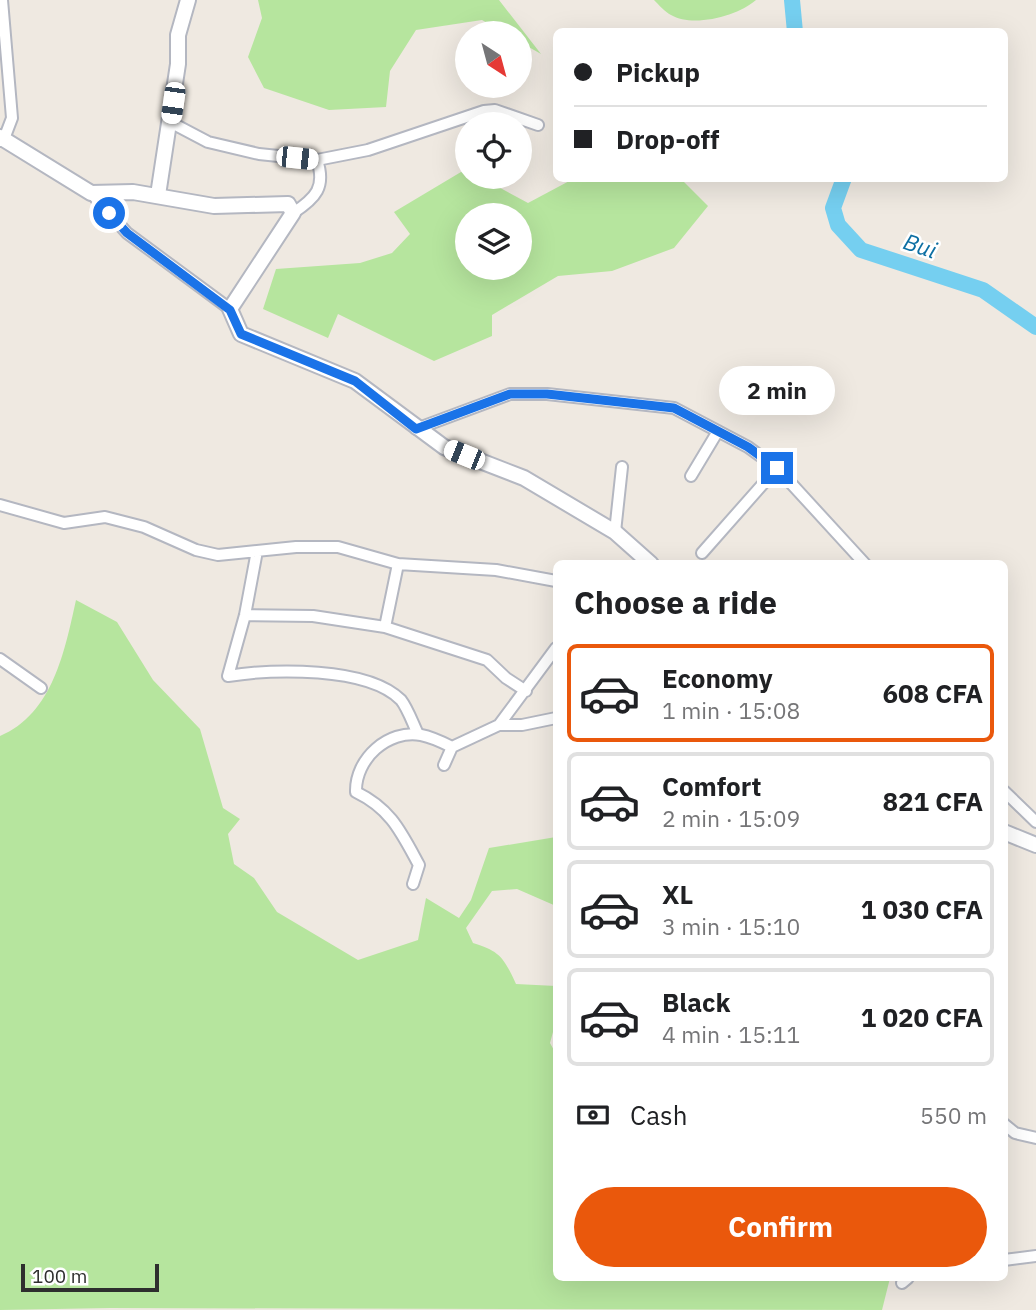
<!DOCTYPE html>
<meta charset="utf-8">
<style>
:root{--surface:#fff;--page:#f6f6f6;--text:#202124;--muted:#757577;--line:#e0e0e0;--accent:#ea580c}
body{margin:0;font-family:"IBM Plex Sans",sans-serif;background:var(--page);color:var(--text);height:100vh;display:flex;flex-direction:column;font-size:26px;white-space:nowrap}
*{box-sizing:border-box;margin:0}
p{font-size:23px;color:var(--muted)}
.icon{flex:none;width:38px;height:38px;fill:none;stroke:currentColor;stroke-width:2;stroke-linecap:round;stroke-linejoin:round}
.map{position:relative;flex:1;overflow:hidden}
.sheet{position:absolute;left:553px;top:560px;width:455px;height:721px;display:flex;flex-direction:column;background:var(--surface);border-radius:10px;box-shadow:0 7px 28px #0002}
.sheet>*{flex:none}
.hud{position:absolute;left:553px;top:28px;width:455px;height:154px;border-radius:10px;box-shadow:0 7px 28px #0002;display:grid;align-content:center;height:154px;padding:0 21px;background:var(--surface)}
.needle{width:46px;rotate:144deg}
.tools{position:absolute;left:455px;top:21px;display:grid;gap:14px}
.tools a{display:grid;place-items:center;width:77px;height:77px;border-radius:50%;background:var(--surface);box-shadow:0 7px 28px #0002;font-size:35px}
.scale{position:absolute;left:21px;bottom:18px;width:138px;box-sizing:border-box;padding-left:7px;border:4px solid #2e2e2e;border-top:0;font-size:19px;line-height:24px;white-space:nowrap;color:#2e2e2e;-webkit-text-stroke:5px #fff;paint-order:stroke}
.end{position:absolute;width:32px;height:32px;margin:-16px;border:9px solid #1a73e8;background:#fff;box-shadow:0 0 0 4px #fff}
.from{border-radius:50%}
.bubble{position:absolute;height:49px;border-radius:24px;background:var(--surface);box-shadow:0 7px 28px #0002;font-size:23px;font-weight:800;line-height:49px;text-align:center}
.car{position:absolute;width:21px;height:42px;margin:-21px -10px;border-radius:9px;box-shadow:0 0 5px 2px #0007;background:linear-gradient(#fff 24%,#345 0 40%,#fff 0 76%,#345 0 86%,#fff 0)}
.hud b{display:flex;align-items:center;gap:24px;height:66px;font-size:26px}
.hud b+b{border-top:2px solid var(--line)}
.hud i{width:18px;height:18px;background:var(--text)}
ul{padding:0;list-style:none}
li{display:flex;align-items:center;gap:21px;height:98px;margin:0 14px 10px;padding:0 7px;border:4px solid var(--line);border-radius:10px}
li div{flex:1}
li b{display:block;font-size:26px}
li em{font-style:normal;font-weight:800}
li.current{border-color:var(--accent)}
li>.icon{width:63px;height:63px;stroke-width:1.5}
h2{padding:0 21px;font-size:32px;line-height:84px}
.pay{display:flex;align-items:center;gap:18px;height:77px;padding:0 21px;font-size:26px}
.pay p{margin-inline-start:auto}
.cta{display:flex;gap:14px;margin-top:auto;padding:14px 21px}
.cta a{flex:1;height:80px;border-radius:42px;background:var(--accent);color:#fff;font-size:28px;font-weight:800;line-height:80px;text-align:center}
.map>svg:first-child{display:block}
.green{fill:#b6e59e;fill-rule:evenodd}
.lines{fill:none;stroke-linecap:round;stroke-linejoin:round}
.river{stroke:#75cff0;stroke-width:16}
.minor-casing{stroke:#b4b7c1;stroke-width:14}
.tertiary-casing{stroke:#b4b7c1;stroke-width:18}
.minor{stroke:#fff;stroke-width:10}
.tertiary{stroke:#fff;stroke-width:14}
.route{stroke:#1a73e8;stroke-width:9}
.labels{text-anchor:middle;stroke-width:5;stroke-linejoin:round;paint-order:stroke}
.water-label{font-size:23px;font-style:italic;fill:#0d6fa3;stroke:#fff}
</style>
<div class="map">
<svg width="1036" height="1310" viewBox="0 0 1036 1310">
<rect width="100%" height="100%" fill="#efe9e1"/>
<!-- green -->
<path class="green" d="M 258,0 L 499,0 L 541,54 L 520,42 L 520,33 L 505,33 L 482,20 L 416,30 L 390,71 L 386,107 L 329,110 L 264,88 L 248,57 L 262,18 Z
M 654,0 L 756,0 C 738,16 693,28 671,15 C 665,12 659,5 654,0 Z
M 466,169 L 467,177 L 480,177 L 528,203 L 573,179 L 680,178 L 708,206 L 674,248 L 612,271 L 558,276 L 492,315 L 492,336 L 434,361 L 338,314 L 328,338 L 263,309 L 276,269 L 360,263 L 392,253 L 410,234 L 394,212 ZM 467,215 L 520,215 L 520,268 L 467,268 Z
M 76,600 L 117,622 L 153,680 L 200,729 L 223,808 L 240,819 L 228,834 L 234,864 L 254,878 L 277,912 L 358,960 L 418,940 L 426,898 L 459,918 L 471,900 L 489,848 L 556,837 L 556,906 L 517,889 L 492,891 L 466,928 L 473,943 C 500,951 504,958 516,984 L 556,986 L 556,1033 L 553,1032 L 550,1043 L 556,1054 L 556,1278 L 890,1278 L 882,1310 L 110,1308 L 0,1310 L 0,736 C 53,714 65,650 76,600 Z"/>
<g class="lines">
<!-- river -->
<path class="river" d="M 792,0 L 795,32
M 844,178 L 833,208 L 838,225 L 861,250 L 983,290 L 1036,327"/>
<defs>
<path id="minor" d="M 170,122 L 208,142 L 259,154 L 317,160 L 368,150 L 484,111 L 495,110 L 538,125
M 0,141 L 4,139 L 12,118 L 2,0
M 91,193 L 127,233 L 230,309
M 293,213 C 316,198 326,187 317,160
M 416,429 L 510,394 L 547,394 L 674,408 L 748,447 L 777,468 L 865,564
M 691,476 L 718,431
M 0,505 L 64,523 L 105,517 L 144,527 L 196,550 L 218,555 L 296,547 L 338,547 L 398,564 L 496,570 L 556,581
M 615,532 L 622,467
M 257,551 L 245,615 L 228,676 C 272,669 367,666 401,700 C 408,709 413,724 418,734
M 702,553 L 777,468
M 245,615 L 313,616 L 385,627 L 487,660 L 506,678 L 526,691
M 385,627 L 398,564
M 0,659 L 41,688
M 499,725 L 522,725 L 556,718
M 444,765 L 452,747 L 499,725 L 556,648
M 1004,791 L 1036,822
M 413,884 L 419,865 C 401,832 391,809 356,792 C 355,759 388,729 421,735 C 432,737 442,742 452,747
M 1004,1124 L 1015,1133 L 1036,1138
M 1004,1260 L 1036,1256
M 902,1283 L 908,1278"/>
<path id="tertiary" d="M 0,137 L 91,193 L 133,192 L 214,206 L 288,204 L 293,213 L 230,309 L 241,334 L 355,381 L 444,447 L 524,478 L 615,532 L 651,564
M 158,195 L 178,64 L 178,35 L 188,0
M 1004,832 L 1036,845"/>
</defs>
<!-- minor casing -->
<use href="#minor" class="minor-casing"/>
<!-- tertiary casing -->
<use href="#tertiary" class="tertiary-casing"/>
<!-- minor -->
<use href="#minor" class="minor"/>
<!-- tertiary -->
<use href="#tertiary" class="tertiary"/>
</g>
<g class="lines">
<!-- route -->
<path class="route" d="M 109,213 L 127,233 L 230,310 L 241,334 L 355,381 L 416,429 L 510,394 L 547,394 L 674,408 L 748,447 L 777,468"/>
</g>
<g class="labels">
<!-- water labels -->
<g class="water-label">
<text transform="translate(920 246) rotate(19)" y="8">Bui</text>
</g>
</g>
</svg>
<div class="tools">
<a><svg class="needle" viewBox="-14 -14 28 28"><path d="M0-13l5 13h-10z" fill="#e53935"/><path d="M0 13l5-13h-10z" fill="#757577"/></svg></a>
<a><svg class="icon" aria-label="locate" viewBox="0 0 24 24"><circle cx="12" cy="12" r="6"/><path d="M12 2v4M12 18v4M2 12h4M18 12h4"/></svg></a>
<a><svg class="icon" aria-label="layers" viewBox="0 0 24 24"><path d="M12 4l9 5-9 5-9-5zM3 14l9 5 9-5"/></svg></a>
</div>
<div class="scale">100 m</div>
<i class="end from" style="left:109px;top:213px"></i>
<i class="end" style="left:777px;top:468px"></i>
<div class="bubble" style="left:719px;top:366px;width:116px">2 min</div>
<i class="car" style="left:173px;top:103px;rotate:188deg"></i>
<i class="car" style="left:297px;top:158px;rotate:96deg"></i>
<i class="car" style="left:464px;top:455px;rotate:292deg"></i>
<div class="hud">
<b><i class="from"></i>Pickup</b>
<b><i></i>Drop-off</b>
</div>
<section class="sheet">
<h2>Choose a ride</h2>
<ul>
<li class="current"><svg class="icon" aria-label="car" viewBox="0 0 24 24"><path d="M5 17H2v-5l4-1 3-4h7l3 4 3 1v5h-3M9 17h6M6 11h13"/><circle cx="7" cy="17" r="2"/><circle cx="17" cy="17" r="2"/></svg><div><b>Economy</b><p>1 min · 15:08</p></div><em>608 CFA</em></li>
<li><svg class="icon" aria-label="car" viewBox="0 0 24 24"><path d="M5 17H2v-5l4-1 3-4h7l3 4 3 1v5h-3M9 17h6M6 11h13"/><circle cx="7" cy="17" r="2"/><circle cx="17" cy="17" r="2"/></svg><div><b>Comfort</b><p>2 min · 15:09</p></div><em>821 CFA</em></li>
<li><svg class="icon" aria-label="car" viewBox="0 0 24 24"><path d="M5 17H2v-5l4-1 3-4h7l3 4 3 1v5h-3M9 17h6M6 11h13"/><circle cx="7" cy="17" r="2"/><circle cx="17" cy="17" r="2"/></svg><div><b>XL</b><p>3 min · 15:10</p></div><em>1 030 CFA</em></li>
<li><svg class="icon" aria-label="car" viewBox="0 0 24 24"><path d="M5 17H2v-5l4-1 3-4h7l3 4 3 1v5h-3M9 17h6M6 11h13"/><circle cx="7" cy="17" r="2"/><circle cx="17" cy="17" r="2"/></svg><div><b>Black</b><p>4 min · 15:11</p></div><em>1 020 CFA</em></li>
</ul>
<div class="pay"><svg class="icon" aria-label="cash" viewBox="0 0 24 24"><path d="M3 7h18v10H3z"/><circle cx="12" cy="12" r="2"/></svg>Cash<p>550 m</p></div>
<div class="cta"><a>Confirm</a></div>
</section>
</div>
